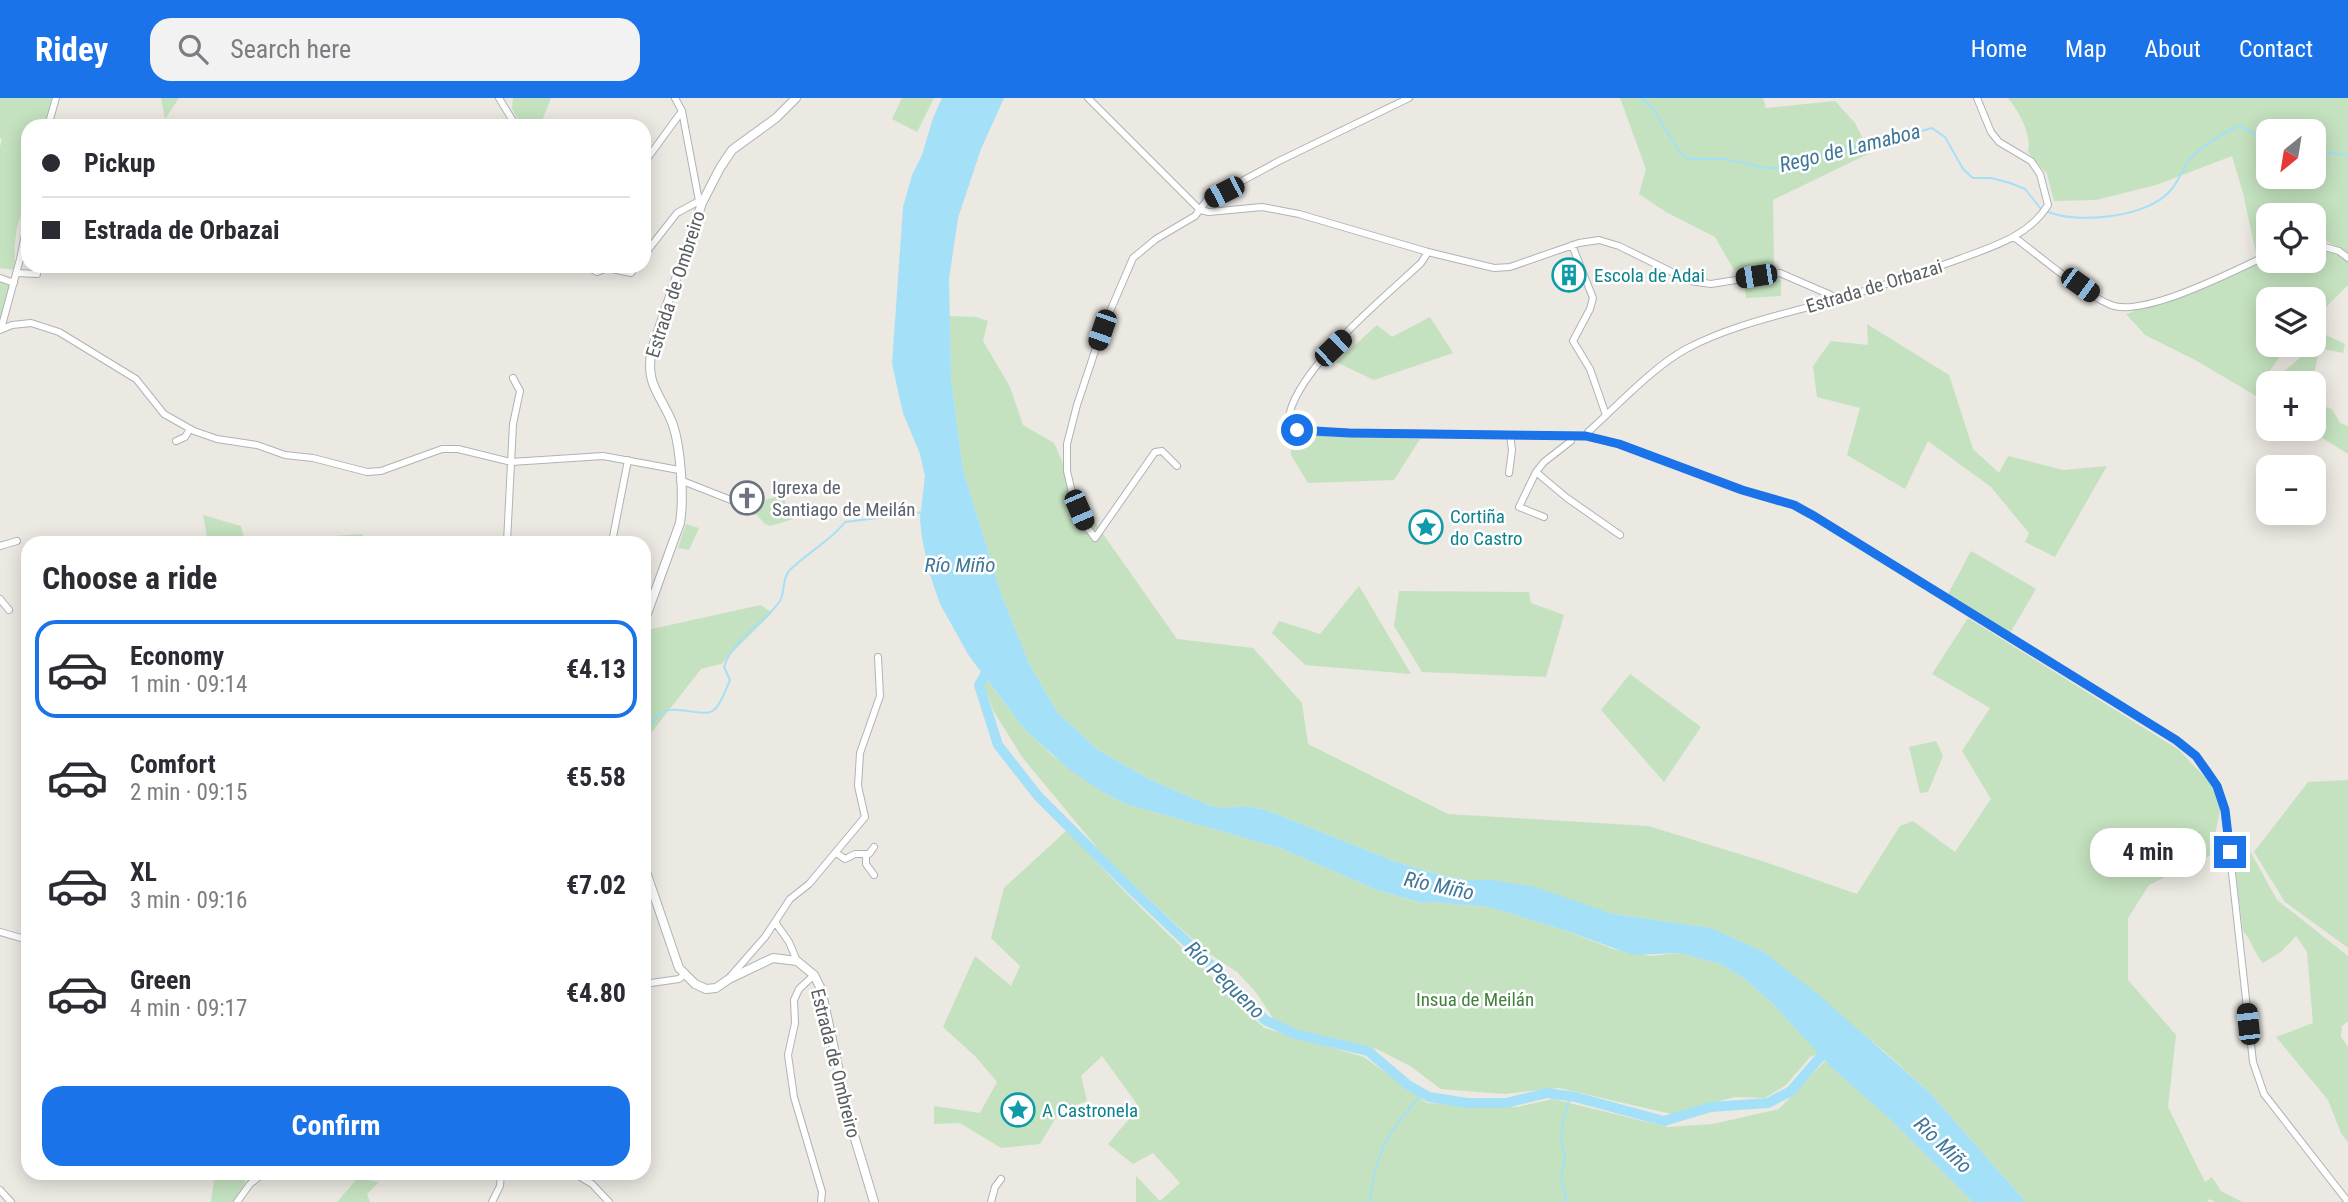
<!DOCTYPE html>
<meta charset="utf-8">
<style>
:root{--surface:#fff;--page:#f2f2f3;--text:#2b2b33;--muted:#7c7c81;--line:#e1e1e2;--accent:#1a73e8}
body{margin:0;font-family:"Roboto Condensed",sans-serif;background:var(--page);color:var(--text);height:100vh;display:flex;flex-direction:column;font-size:26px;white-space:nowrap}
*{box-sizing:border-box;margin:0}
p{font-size:23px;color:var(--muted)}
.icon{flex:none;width:38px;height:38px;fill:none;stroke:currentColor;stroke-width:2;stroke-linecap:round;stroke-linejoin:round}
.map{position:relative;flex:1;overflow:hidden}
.drawer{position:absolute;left:21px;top:438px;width:630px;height:644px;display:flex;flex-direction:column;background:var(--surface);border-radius:21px;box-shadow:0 4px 18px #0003}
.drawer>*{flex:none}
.banner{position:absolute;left:21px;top:21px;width:630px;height:154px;border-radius:21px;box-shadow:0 4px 18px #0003;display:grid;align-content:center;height:154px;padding:0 21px;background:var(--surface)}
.needle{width:46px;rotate:210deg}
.tools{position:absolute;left:2256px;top:21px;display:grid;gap:14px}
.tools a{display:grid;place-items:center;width:70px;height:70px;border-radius:14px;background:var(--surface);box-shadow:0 4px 18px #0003;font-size:35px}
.end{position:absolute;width:32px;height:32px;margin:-16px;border:9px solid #1a73e8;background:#fff;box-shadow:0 0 0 4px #fff}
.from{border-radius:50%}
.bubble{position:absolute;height:49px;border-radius:21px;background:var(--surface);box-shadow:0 4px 18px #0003;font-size:23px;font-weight:700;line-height:49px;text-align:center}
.car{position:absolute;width:21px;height:42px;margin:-21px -10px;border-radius:9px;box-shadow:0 0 5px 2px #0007;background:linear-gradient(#222 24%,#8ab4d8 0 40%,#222 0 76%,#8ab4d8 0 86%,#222 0)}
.banner b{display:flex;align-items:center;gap:24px;height:66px;font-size:26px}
.banner b+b{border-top:2px solid var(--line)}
.banner i{width:18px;height:18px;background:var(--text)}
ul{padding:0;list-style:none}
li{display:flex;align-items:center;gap:21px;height:98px;margin:0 14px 10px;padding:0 7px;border:4px solid transparent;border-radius:21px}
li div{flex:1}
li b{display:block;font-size:26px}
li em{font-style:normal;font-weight:700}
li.active{border-color:var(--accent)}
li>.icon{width:63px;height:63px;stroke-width:1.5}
h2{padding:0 21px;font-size:32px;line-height:84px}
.primary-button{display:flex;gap:14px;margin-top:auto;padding:14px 21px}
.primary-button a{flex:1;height:80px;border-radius:21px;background:var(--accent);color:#fff;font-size:28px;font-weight:700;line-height:80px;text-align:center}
header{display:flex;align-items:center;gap:42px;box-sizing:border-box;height:98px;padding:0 35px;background:var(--accent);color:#fff}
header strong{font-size:33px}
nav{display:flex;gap:38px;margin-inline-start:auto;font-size:24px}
.search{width:490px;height:63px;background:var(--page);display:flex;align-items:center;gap:18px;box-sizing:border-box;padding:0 24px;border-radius:21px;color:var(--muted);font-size:26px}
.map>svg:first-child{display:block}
.green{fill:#c4e2bf;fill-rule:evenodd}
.water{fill:#a5e0f9}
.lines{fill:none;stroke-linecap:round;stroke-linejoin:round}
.stream{stroke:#a5e0f9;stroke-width:2}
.river{stroke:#a5e0f9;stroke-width:10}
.street-casing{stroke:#afb3b6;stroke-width:8}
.secondary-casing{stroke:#aeb2b6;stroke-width:10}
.street{stroke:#fff;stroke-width:6}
.secondary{stroke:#fff;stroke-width:8}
.route{stroke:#1a73e8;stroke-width:9}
.labels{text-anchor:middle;stroke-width:5;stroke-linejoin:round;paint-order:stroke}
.culture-label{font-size:19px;fill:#0d838f;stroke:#fff;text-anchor:start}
.street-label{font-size:19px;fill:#5a5e62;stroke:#fff}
.worship-label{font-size:19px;fill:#5b616d;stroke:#fff;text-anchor:start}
.park-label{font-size:19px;fill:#40813a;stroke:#fff}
.water-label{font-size:21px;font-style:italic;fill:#3f7798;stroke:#fff}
</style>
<header>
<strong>Ridey</strong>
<div class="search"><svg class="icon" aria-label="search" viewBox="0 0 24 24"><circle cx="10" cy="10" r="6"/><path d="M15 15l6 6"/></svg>Search here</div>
<nav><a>Home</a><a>Map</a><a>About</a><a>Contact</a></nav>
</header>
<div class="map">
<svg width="2348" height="1104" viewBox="0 0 2348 1104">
<rect width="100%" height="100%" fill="#ece8e2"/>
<!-- green -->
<path class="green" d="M 0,0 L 52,0 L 46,28 L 28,28 L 28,116 L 22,115 C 14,134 14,152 15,172 L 0,170 L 0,49 L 2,41 L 0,40 Z
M 161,0 L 179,0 L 165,21 Z
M 513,0 L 551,0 L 540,28 L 522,28 L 512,11 Z
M 902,0 L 934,0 L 917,34 L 892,21 Z
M 1620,0 L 1763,0 L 1766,10 L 1835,3 L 1855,25 L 1870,55 L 1773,102 L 1774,168 L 1734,172 L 1715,139 L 1666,114 L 1639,96 L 1646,71 Z
M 2008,0 L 2348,0 L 2348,155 L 2326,143 L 2314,143 L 2314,117 L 2268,117 L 2268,151 L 2256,155 L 2243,95 L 2232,58 L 2156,87 L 2096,102 L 2054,103 L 2047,76 L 2028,54 C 2032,36 2019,14 2008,0 ZM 2268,33 L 2314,33 L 2314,79 L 2268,79 Z
M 2314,147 L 2336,153 L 2348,163 L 2348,187 L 2314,221 L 2314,201 L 2268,201 L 2268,247 L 2288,247 L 2264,281 L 2269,282 L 2278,278 L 2312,250 L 2314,236 L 2324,236 L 2345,246 L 2343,255 L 2324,251 L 2319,253 L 2312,285 L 2268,285 L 2268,305 L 2197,263 L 2145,237 L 2126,216 L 2209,189 L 2268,161 L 2314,163 Z
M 1781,181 L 1781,198 L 1746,200 L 1744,184 Z
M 0,182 L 12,186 L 0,223 Z
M 949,218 L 976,219 L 988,223 L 983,243 L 1010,289 L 1023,327 L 1054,345 L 1079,402 L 1177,541 L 1253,550 L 1302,605 L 1308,646 L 1448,716 L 1648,728 L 1762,763 L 1857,796 L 1900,728 L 1913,723 L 1955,754 L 1991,701 L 1962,653 L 1990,610 L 1932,576 L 1968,520 L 2179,652 L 2223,698 L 2211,757 L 2149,787 L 2128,820 L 2128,882 L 2176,937 L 2168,1009 L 2205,1084 L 2212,1079 L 2221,1093 L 2242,1104 L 2215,1104 L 2209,1101 L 2207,1104 L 2026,1104 L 1928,993 L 1885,954 L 1764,854 L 1710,830 L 1613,816 L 1492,782 L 1465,782 L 1445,778 L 1396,764 L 1266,712 L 1246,708 L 1222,710 L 1211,708 L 1151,682 L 1098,652 L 1057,614 L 1029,565 L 1002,498 L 963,372 L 951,280 Z
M 1430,219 L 1453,255 L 1374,282 L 1336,264 L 1377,227 L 1392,239 Z
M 1867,226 L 1949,277 L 1973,351 L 1999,375 L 2008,358 L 2063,372 L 2107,368 L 2055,459 L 2025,444 L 2029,435 L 1991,389 L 1928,343 L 1905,391 L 1847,357 L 1860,310 L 1817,299 L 1813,268 L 1831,243 L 1868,247 Z
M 2323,308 L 2332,311 L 2340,325 L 2348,328 L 2348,356 L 2308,331 L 2314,331 L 2314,322 Z
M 1291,337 L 1420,341 L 1394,382 L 1308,385 L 1291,357 Z
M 760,389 L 765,402 L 782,397 L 793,421 L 770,428 L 765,426 L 757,417 L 734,404 L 737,395 Z
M 203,417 L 241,428 L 245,444 L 208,444 Z
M 686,426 L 699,430 L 689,452 L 678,450 Z
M 363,436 L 363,444 L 320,444 L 320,439 Z
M 1971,453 L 2036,491 L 2010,535 L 1948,496 Z
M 1359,488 L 1411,576 L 1305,567 L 1272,535 L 1279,523 L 1320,536 Z
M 1399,493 L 1529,494 L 1531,505 L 1564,517 L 1546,579 L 1422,574 L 1394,528 Z
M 761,507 L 772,515 L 721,566 L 701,571 L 644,644 L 644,538 L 647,532 Z
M 1630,576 L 1701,629 L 1664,684 L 1601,612 Z
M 986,581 L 1026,633 L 1052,657 L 1101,693 L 1126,706 L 1280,750 L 1377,792 L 1421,805 L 1431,804 L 1489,809 L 1561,831 L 1613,851 L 1651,858 L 1679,855 L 1721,866 L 1745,881 L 1773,906 L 1819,955 L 1810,959 L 1786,987 L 1765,1000 L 1735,999 L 1671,1016 L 1559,990 L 1504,996 L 1441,991 L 1410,968 L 1377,951 L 1347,946 L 1277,926 L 1255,893 L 1237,874 L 1204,852 L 1109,764 L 1022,659 L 993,612 L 983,585 Z
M 1936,643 L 1943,658 L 1928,694 L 1920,695 L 1909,649 Z
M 2348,682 L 2348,849 L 2347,849 L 2285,804 L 2254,754 L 2308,684 Z
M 1067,732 L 1125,794 L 1264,930 L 1364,959 L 1427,1005 L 1517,1009 L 1553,1001 L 1668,1029 L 1713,1026 L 1779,1011 L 1826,962 L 1889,1020 L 1973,1104 L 1136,1104 L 1136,1078 L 1160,1103 L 1180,1085 L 1153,1055 L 1133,1066 L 1108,1046 L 1139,1009 L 1102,958 L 1081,978 L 1087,1003 L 1060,1013 L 1040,1046 L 1001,1050 L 960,1025 L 934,1026 L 934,1008 L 980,1015 L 997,984 L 976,959 L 943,929 L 975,858 L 1011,888 L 1020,868 L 991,840 L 1004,790 Z
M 2231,738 L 2250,753 L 2277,802 L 2348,858 L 2348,923 L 2342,928 L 2341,939 L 2348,949 L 2348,1044 L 2341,1035 L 2328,1002 L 2276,939 L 2313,925 L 2307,854 L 2296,838 L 2282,853 L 2263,865 C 2254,855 2252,843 2243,833 Z
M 215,1075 L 245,1075 L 245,1085 L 233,1104 L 211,1104 Z
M 357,1081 L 379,1084 L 367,1096 L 370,1104 L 337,1104 Z"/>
<!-- water -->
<path class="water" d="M 942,0 L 1004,0 L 981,51 L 958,120 L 949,181 L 951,280 L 963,372 L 1002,498 L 1029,565 L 1057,614 L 1098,652 L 1151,682 L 1211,708 L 1222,710 L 1246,708 L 1266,712 L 1396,764 L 1444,778 L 1465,782 L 1492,782 L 1535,789 L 1613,816 L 1711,830 L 1764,854 L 1818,896 L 1928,993 L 2026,1104 L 1973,1104 L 1889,1020 L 1831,969 L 1773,906 L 1745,881 L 1721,866 L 1679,855 L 1633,857 L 1561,831 L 1489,809 L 1431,804 L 1422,805 L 1377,792 L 1280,750 L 1126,706 L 1101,693 L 1069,671 L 1026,633 L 969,558 L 940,506 L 929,474 L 922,440 L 920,421 L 925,378 L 920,356 L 903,315 L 892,266 L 903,109 L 912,77 L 922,57 L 933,20 Z"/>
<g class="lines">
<!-- stream -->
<path class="stream" d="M 1641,0 L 1652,9 L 1680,55 L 1689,61 L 1724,61 L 1765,70 L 1787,70 L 1841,49 L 1879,45 L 1932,30 L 1945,39 L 1963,71 L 1973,80 L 1991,80 L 2010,85 L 2025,91 L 2041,111
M 2314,53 L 2348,57
M 2046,113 C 2077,127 2148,119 2170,93 C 2178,85 2181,74 2187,65 C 2198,50 2223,34 2240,28 L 2268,43
M 644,640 C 648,634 651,626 655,620 C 671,601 702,622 714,612 C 722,605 726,591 730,582 L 724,569 C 733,540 763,527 780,503 C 785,495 782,481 789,473 C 806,455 831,443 845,424 L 924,414
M 1370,1104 C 1373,1058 1391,1027 1423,996
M 1567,1104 L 1561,1080 L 1565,1058 L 1561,1041 L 1563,1024 L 1570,998"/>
<!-- river -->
<path class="river" d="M 990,568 L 979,587 L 998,647 L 1038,698 L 1129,789 L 1229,884 L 1265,922 L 1295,936 L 1368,953 L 1408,987 L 1429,999 L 1467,1005 L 1506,1005 L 1547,995 L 1575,999 L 1664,1023 L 1711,1009 L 1768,1005 L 1791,993 L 1821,958 L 1830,951"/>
<defs>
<path id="street" d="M 499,0 L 516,28
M 675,0 L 682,13 L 699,103 L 702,105
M 1088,0 L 1200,112 L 1209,114 L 1262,109 L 1299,116 L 1428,154 L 1494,170 L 1510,169 L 1579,145 L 1599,142 L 1619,148 L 1690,183 L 1711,186 L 1780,175 L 1833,198 L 1836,202
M 48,28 L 56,0
M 644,65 L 682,13
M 2014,139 C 2041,159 2082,195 2111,207 C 2143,220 2236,172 2268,157
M 2314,146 L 2339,153 L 2348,160
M 1572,147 L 1593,200 L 1590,211 L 1573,243 L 1590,271 L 1606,317
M 1428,154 L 1421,165 C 1384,200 1294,272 1288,323 L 1291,329 L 1303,334 L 1586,338 L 1619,346 L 1743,392 L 1794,407 L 1814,418 L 2176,642 L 2196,658 L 2208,674 L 2217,688 L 2225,712 L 2253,964 L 2264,996 L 2348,1104
M 644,157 L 677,115 L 699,103
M 586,168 L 597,174 L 607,170 L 631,175 L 636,168
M 17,175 L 37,176
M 0,180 L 14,185
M 1,231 L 20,161 L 28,122
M 0,232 L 12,227 L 31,225 L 59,234 L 136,281 L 164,316 L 194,333 L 217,341 L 257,347 L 285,357 L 313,360 L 367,374 L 381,373 L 442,351 L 458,351 L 511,364 L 603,358 L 679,372
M 1586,338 L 1588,334 C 1617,308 1653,269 1686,251 C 1729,228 1780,217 1827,204 C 1870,192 1912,178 1954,163 C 1988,150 2028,140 2048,107 L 2040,76 L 2031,63 L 1999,44 L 1991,34 L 1977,0
M 1571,339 L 1571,343 L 1544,364 L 1536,374 L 1567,400 L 1620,437
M 176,343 L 185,339 L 190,331
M 1177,368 L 1162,353 L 1155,354 L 1095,440 L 1084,425 L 1073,399 L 1067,373 L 1067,346 L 1077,307 L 1102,232 L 1133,160 L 1156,141 L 1195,118 L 1207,102 L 1279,63 L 1409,0
M 1536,374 L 1519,409 L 1544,419
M 1509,375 L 1512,352 L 1510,337
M 680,382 L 731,402
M 507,444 L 513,326 L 520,293 L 513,280
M 612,444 L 628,362
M 0,448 L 17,443
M 0,501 L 9,512
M 836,755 L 845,761 L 855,756 L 869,756 L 874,749
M 866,756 L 866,766 L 874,777
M 775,824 L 789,844 L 797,863
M 0,834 L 28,842
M 814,877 L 799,891 L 794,902 L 795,925 L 788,957 L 794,999 L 822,1094 L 821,1104
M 730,879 L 765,839 L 790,801 L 809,786 L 865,719 L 858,688 L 860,655 L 880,598 L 878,559
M 644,886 L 679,881 L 684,877
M 572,1074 L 592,1086 L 609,1104
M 0,1092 L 11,1104
M 237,1104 L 250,1086 L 265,1074
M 492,1104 L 500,1088 L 501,1074
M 991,1104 L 995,1089 L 1001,1081"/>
<path id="secondary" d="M 644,524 L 680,425 C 684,400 681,351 673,327 C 662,297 644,287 652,251 L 702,105 L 720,70 L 732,52 L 776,20 L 796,0
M 644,768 L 679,870 L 695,886 L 706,891 L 716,890 L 729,881 L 773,860 L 797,863 L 814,877 L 821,891 L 850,1024 L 874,1104"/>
</defs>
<!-- street casing -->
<use href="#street" class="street-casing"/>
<!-- secondary casing -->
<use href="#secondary" class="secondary-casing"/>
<!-- street -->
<use href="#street" class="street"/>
<!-- secondary -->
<use href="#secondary" class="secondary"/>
</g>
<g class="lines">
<!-- route -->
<path class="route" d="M 1297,332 L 1349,335 L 1586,338 L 1619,346 L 1742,392 L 1794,407 L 1814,418 L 2176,642 L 2196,658 L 2217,688 L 2225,712 L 2230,754"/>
</g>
<!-- icons -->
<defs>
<symbol id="building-ring" viewBox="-11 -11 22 22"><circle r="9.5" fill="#fff" stroke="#0f9aa8" stroke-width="1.5"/><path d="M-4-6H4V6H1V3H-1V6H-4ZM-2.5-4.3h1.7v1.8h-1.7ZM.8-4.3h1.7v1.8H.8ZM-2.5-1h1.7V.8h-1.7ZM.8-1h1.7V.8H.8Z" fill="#0f9aa8"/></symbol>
<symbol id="church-ring" viewBox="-11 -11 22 22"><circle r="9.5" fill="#fff" stroke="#6b7280" stroke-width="1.5"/><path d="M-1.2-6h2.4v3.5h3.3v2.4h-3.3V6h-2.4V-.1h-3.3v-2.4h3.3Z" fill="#6b7280"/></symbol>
<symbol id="sight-ring" viewBox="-11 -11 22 22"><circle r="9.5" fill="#fff" stroke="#0f9aa8" stroke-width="1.5"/><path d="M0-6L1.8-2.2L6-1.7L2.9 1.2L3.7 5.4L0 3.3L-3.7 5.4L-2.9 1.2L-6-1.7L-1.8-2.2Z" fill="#0f9aa8"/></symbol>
</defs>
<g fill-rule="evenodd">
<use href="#building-ring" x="1550" y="158" width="38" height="38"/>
<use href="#church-ring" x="728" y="381" width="38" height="38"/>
<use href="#sight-ring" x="1407" y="410" width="38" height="38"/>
<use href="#sight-ring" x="999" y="993" width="38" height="38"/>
</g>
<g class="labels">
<!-- culture labels -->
<g class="culture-label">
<text x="1594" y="184">Escola de Adai</text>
<text x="1450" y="425">Cortiña<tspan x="1450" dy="22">do Castro</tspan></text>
<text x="1042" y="1019">A Castronela</text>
</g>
<!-- street labels -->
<g class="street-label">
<text transform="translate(675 186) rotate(-72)" y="7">Estrada de Ombreiro</text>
<text transform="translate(1874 188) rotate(-17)" y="7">Estrada de Orbazai</text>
<text transform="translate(836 965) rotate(76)" y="7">Estrada de Ombreiro</text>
</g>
<!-- worship labels -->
<g class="worship-label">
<text x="772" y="396">Igrexa de<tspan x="772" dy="22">Santiago de Meilán</tspan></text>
</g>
<!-- park labels -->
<g class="park-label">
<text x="1475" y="908">Insua de Meilán</text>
</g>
<!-- water labels -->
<g class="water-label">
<text transform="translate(1850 50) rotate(-14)" y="7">Rego de Lamaboa</text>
<text x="960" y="474">Río Miño</text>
<text transform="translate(1439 788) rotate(12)" y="7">Río Miño</text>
<text transform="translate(1225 882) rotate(44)" y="7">Río Pequeno</text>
<text transform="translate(1943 1047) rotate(44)" y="7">Río Miño</text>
</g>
</g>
</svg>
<div class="tools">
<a><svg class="needle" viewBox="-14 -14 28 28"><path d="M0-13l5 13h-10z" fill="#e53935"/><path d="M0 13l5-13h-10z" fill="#7c7c81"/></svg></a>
<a><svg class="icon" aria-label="locate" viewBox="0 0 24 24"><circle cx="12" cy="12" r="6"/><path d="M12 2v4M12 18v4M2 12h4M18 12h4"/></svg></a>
<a><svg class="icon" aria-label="layers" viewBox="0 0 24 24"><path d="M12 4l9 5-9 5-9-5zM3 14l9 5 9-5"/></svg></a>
<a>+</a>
<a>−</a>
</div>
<i class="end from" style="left:1297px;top:332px"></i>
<i class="end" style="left:2230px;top:754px"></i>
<div class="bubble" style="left:2090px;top:730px;width:116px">4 min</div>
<i class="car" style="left:1224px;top:94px;rotate:243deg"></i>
<i class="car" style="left:1756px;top:178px;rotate:261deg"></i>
<i class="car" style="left:2080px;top:187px;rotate:126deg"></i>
<i class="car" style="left:1102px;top:232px;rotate:199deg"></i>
<i class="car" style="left:1333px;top:250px;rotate:46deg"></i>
<i class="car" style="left:1079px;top:412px;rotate:157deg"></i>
<i class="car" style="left:2248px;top:926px;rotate:354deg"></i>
<div class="banner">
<b><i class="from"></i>Pickup</b>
<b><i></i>Estrada de Orbazai</b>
</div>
<section class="drawer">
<h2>Choose a ride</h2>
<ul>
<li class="active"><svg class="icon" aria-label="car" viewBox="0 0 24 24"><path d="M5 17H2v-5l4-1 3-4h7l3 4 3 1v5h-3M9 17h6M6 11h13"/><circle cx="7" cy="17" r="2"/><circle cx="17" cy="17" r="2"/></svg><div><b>Economy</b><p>1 min · 09:14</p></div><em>€4.13</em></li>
<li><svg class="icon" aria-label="car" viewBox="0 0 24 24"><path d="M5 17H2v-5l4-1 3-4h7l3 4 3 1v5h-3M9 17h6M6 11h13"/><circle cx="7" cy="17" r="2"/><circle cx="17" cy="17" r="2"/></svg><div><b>Comfort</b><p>2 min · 09:15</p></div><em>€5.58</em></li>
<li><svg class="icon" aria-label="car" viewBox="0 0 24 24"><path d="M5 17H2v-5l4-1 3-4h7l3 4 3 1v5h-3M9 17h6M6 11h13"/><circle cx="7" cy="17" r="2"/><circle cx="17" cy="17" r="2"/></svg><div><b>XL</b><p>3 min · 09:16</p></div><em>€7.02</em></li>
<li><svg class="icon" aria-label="car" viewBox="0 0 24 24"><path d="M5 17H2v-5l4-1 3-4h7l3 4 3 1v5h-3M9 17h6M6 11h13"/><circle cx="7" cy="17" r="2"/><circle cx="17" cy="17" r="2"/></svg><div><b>Green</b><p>4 min · 09:17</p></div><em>€4.80</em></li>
</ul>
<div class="primary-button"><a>Confirm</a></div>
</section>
</div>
